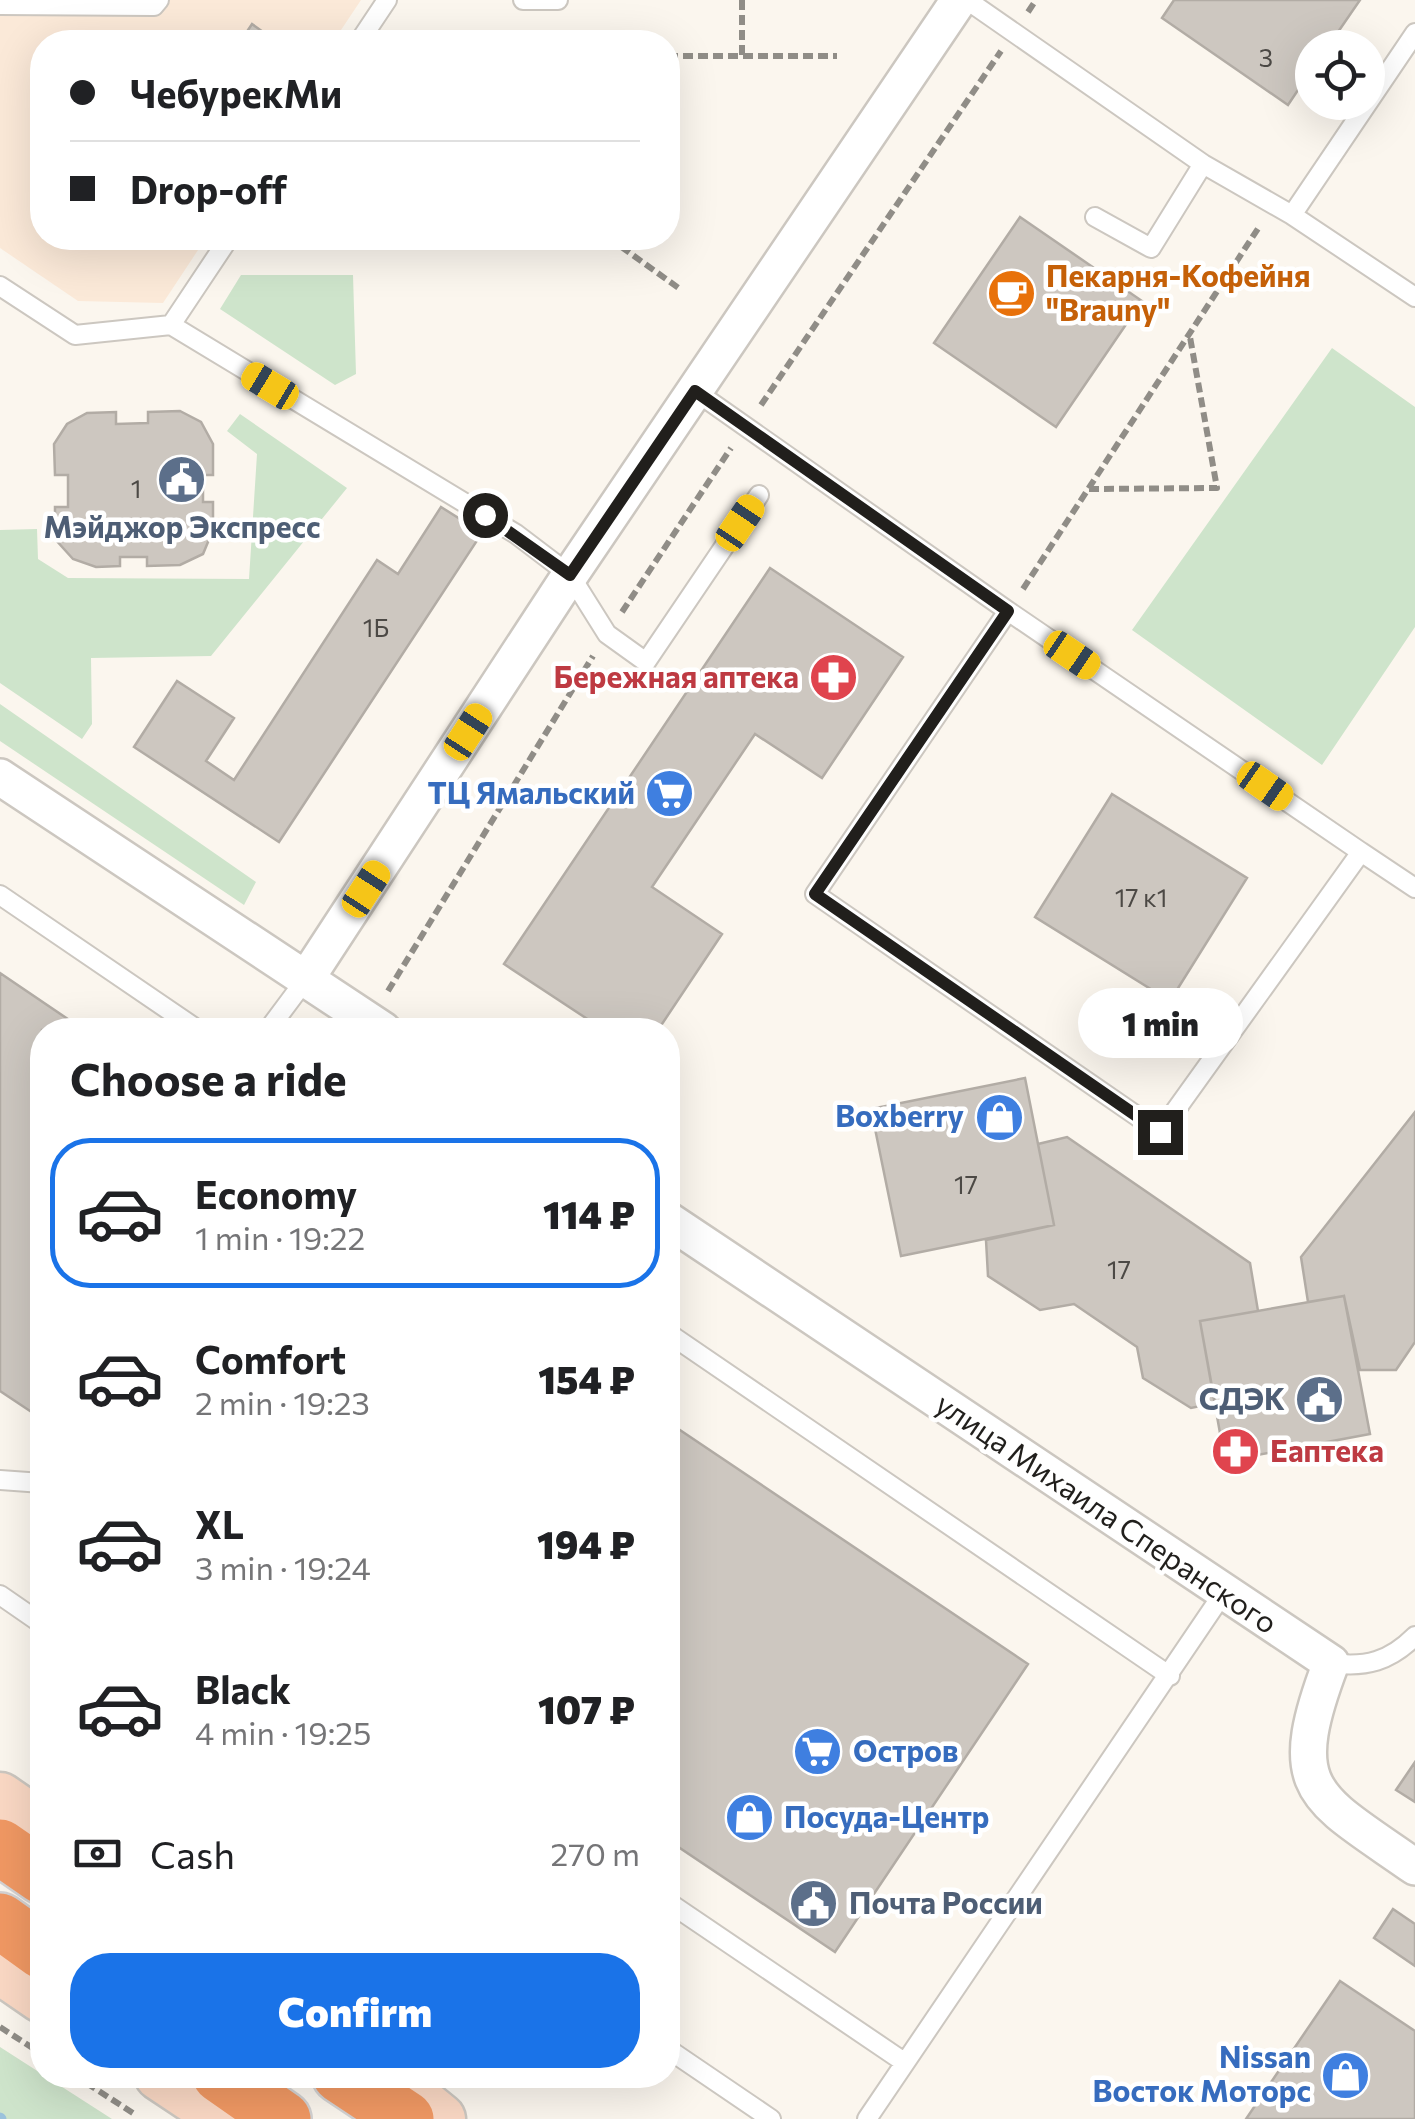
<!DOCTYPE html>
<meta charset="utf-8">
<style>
:root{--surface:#fff;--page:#f2f2f2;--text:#202124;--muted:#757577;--line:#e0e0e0;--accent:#1a73e8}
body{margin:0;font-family:Commissioner,sans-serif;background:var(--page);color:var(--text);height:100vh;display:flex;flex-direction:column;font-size:38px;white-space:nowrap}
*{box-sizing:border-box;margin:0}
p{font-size:32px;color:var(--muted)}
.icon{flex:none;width:55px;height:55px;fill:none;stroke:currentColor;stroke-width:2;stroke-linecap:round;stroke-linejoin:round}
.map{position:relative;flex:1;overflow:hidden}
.side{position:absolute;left:30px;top:1018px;width:650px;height:1070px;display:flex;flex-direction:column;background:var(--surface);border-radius:40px;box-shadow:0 10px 40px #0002}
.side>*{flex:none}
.top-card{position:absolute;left:30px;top:30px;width:650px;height:220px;border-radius:40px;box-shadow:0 10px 40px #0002;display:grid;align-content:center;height:220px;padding:0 40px;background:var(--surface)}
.controls{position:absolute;left:1295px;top:30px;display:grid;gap:20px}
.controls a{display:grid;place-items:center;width:90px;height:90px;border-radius:50%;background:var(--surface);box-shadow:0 10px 40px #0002;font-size:50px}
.end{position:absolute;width:45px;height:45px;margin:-22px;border:12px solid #211f1c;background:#fff;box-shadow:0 0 0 5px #fff}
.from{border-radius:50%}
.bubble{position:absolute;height:70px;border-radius:35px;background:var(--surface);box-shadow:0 10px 40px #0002;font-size:32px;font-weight:800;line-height:70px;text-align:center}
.car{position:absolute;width:30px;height:60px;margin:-30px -15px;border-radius:12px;box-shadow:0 0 8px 2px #0007;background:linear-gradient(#f5c518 24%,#345 0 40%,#f5c518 0 76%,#345 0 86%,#f5c518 0)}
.top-card b{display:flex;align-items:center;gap:35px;height:95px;font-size:38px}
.top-card b+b{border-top:2px solid var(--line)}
.top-card i{width:25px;height:25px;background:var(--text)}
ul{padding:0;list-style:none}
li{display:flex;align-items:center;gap:30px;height:150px;margin:0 20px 15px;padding:0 20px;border:5px solid transparent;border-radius:40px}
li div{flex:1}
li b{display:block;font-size:38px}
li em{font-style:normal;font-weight:800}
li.on{border-color:var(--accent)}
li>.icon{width:90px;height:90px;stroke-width:1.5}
h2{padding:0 40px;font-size:45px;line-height:120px}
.pay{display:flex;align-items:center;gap:25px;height:110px;padding:0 40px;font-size:38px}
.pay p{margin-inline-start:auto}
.primary-button{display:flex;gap:20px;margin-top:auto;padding:20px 40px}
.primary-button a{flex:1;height:115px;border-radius:40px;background:var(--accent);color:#fff;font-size:40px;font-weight:800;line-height:115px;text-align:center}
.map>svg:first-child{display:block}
.education{fill:#fbe9d8}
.green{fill:#cee4cb}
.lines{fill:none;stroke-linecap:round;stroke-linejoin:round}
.stream{stroke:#9bc2dc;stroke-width:11}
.building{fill:#cdc7c0;stroke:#b2aca5;stroke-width:2.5}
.service-casing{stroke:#ccc7c0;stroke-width:22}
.minor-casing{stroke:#ccc7c0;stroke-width:40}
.secondary-casing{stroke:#ccc7c0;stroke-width:55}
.trunk-casing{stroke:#d3d2d2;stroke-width:60}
.path{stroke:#908d87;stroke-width:6;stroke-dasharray:10 5;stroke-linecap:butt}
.service{stroke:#fff;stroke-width:18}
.minor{stroke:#fff;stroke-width:35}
.secondary{stroke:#fad8c4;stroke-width:50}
.trunk{stroke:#f09863;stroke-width:55}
.route{stroke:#211f1c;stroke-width:12}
.labels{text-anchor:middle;stroke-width:9;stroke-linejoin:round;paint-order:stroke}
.number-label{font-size:25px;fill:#4c4945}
.food-label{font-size:30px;font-weight:bold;fill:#c56008;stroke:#fff;text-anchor:start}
.service-label{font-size:30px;font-weight:bold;fill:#4e5e75;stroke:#fff}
.health-label{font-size:30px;font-weight:bold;fill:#be3a42;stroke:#fff;text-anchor:end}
.shop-label{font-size:30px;font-weight:bold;fill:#366cbe;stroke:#fff;text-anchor:end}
.street-label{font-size:30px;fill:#211f1c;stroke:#fff}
</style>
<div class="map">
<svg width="1415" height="2119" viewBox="0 0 1415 2119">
<rect width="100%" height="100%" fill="#fbf6ee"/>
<!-- education -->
<path class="education" d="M 0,0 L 361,0 L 333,42 L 42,42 L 42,238 L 206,238 L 163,303 L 78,301 L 0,248 Z"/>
<!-- green -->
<path class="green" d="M 241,275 L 353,275 L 356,374 L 335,385 L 220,309 Z
M 1332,348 L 1415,407 L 1415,627 L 1322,765 L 1132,630 Z
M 240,414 L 347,488 L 211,656 L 91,658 L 92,724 L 82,739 L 0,683 L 0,530 L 37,529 L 38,559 L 68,578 L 249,579 L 257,454 L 227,431 Z
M 0,704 L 256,882 L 244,905 L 0,741 Z
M 0,2047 L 112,2119 L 0,2119 Z"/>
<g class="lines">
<!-- stream -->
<path class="stream" d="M 0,2118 L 1,2119"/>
</g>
<!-- building -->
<path class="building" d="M 1174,0 L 1360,0 L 1327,48 L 1312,48 L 1312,69 L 1288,105 L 1162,18 Z
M 252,24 L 277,42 L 240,42 Z
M 1020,217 L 1142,301 L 1056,427 L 934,343 Z
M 394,238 L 440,238 L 441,245 L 414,246 Z
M 472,238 L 515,238 L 503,244 L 472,245 Z
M 180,411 L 201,422 L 213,444 L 213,475 L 203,475 L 203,502 L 213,502 L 213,530 L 203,554 L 180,565 L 147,566 L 147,557 L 120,557 L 120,566 L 96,567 L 73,559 L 55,539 L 55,507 L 68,507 L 68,475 L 55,475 L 54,444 L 67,424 L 87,413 L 116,412 L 116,424 L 148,423 L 148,412 Z
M 441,507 L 482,533 L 279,842 L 134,747 L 177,681 L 234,718 L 206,761 L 234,780 L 377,560 L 398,574 Z
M 770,568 L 903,657 L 822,778 L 755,734 L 652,887 L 722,934 L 658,1030 L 604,1030 L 504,964 Z
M 1112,794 L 1247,878 L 1170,1001 L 1035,917 Z
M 0,973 L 84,1030 L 42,1030 L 42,1419 L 0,1391 Z
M 1025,1078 L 1054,1225 L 901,1256 L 871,1109 Z
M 1415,1112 L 1415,1342 L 1396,1370 L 1360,1370 L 1344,1296 L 1308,1302 L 1301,1257 Z
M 1067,1137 L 1250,1263 L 1258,1311 L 1200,1321 L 1215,1403 L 1191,1408 L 1143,1378 L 1137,1347 L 1074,1304 L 1040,1310 L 988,1276 L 986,1240 L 1054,1225 L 1038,1144 Z
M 1344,1296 L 1370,1434 L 1225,1461 L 1200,1321 Z
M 668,1422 L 1028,1664 L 835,1952 L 668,1840 Z
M 1415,1762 L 1415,1802 L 1396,1790 Z
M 1393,1909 L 1415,1924 L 1415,1966 L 1374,1938 Z
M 1340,1981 L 1415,2031 L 1415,2119 L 1246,2119 Z"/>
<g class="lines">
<defs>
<path id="service" d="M 523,0 L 558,0
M 967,0 L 1203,164 L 1292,215 L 1415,297
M 0,5 L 154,6 L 159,0
M 359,42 L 387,0
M 1292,215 L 1415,33
M 1095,217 L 1151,248 L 1203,164
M 0,286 L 75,335 L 171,325 L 229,238
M 171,325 L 516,534 L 570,575 L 607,634 L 646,662 L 759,495
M 695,391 L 1008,611 L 815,894 L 1160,1132 L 1361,852 L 1415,888
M 1008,611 L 1361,852
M 0,895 L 198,1030
M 268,1030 L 306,979
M 668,1333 L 1170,1676
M 0,1480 L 42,1483
M 0,1595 L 42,1624
M 1331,1663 C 1366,1668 1390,1661 1415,1636
M 668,1902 L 904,2062
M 668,2049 L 771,2119
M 867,2119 L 1224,1592"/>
<path id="minor" d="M 0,777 L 383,1030
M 306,979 L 570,575 L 959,0
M 668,1220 L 1331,1663 C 1282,1792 1314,1796 1415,1867"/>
<path id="secondary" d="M 0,1798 L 42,1827
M 0,1968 L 42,1997
M 160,2075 L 226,2119
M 386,2075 L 440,2119"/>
<path id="trunk" d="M 0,1847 L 42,1876
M 0,1921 L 42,1951
M 220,2075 L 283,2119
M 340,2075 L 406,2119"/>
</defs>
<!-- service casing -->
<use href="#service" class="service-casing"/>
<!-- minor casing -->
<use href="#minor" class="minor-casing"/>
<!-- secondary casing -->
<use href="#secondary" class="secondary-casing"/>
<!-- trunk casing -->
<use href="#trunk" class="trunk-casing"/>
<!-- path -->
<path class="path" d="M 742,0 L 742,56
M 1028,12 L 1036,0
M 668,56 L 837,56
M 609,238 L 680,289
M 761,405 L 1001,51
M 1089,489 L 1217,488 L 1190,337
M 1023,589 L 1259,227
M 622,612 L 731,448
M 388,991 L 593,656
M 0,2027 L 42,2054
M 74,2075 L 136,2115"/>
<!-- service -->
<use href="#service" class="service"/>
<!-- minor -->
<use href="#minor" class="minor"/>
<!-- secondary -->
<use href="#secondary" class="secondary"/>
<!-- trunk -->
<use href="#trunk" class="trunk"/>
</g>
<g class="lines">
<!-- route -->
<path class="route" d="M 485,515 L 570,575 L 695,391 L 1008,611 L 815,894 L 1160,1132"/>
</g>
<!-- icons -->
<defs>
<symbol id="cafe-disc" viewBox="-11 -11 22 22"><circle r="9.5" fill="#e8710a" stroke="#fff"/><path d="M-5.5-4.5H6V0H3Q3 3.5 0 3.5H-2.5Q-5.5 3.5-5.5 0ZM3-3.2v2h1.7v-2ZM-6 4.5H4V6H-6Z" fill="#fff"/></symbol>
<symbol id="civic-disc" viewBox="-11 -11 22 22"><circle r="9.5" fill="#5c6f8a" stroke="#fff"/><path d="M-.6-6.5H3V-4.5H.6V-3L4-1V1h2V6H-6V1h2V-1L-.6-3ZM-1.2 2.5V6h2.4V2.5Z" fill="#fff"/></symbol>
<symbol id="pharmacy-disc" viewBox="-11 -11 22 22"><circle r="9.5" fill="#e0444e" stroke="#fff"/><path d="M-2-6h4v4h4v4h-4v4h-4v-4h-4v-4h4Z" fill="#fff"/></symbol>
<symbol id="supermarket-disc" viewBox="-11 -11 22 22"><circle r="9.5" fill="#3f7fe0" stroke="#fff"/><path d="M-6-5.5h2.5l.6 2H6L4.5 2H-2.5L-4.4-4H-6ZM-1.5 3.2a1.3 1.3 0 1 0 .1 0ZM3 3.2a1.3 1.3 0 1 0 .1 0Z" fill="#fff"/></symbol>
<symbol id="shop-disc" viewBox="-11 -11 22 22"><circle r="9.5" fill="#3f7fe0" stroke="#fff"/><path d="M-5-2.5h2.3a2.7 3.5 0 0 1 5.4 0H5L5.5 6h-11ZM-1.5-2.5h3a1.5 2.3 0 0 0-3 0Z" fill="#fff"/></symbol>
</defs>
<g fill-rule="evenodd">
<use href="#cafe-disc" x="984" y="266" width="55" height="55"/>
<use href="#civic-disc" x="154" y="452" width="55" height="55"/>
<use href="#pharmacy-disc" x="806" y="650" width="55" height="55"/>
<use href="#supermarket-disc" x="642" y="766" width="55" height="55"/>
<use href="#shop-disc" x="972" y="1090" width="55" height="55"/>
<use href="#civic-disc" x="1292" y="1372" width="55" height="55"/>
<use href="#pharmacy-disc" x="1208" y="1424" width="55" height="55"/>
<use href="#supermarket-disc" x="790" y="1724" width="55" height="55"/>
<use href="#shop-disc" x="722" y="1790" width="55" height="55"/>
<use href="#civic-disc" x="786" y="1876" width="55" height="55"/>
<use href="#shop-disc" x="1318" y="2048" width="55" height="55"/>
</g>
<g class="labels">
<!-- number labels -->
<g class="number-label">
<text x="1266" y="67">3</text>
<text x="136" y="498">1</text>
<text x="376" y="637">1Б</text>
<text x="1141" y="907">17 к1</text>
<text x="966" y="1194">17</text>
<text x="1119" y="1279">17</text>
</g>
<!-- food labels -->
<g class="food-label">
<text x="1046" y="287">Пекарня-Кофейня<tspan x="1046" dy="34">"Brauny"</tspan></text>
</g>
<!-- service labels -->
<g class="service-label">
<text x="182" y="538">Мэйджор Экспресс</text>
<text x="1285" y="1410" text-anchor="end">СДЭК</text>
<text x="849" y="1914" text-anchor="start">Почта России</text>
</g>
<!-- health labels -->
<g class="health-label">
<text x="799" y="688">Бережная аптека</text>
<text x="1270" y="1462" text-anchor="start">Еаптека</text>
</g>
<!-- shop labels -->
<g class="shop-label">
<text x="635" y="804">ТЦ Ямальский</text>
<text x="964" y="1127">Boxberry</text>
<text x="853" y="1762" text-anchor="start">Остров</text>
<text x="784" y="1828" text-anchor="start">Посуда-Центр</text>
<text x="1311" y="2068">Nissan<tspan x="1311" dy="34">Восток Моторс</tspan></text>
</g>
<!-- street labels -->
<g class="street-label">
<text transform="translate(1106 1514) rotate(34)" y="10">улица Михаила Сперанского</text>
</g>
</g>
</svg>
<div class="controls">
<a><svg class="icon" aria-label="locate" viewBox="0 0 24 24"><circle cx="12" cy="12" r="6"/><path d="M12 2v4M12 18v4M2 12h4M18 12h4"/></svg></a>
</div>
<i class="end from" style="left:485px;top:515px"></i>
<i class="end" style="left:1160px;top:1132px"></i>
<div class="bubble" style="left:1078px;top:988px;width:165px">1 min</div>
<i class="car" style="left:270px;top:386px;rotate:301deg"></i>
<i class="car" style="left:740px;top:523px;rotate:34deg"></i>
<i class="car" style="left:1072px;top:655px;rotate:124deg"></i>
<i class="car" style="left:468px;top:732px;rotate:33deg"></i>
<i class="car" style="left:1265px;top:786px;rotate:125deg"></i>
<i class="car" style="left:366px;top:889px;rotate:33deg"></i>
<div class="top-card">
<b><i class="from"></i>ЧебурекМи</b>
<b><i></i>Drop-off</b>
</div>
<section class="side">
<h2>Choose a ride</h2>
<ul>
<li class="on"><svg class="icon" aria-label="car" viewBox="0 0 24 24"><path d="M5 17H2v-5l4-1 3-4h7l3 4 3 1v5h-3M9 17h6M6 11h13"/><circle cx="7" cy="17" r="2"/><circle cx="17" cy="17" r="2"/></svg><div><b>Economy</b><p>1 min · 19:22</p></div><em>114 ₽</em></li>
<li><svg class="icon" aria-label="car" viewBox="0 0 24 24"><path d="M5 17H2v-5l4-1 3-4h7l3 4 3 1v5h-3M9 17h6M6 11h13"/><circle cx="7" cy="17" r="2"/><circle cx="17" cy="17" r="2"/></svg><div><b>Comfort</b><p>2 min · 19:23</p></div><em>154 ₽</em></li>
<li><svg class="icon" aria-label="car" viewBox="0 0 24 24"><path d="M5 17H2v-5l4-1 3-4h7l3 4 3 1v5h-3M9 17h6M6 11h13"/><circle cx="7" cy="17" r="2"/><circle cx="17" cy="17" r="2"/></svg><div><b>XL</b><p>3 min · 19:24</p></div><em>194 ₽</em></li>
<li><svg class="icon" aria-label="car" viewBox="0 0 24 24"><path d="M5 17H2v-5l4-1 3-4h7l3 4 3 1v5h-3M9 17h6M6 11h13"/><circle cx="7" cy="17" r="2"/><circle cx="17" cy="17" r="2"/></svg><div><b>Black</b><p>4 min · 19:25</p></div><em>107 ₽</em></li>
</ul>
<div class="pay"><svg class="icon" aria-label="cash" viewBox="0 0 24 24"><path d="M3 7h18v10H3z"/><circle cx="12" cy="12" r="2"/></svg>Cash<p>270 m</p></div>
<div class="primary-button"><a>Confirm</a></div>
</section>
</div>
